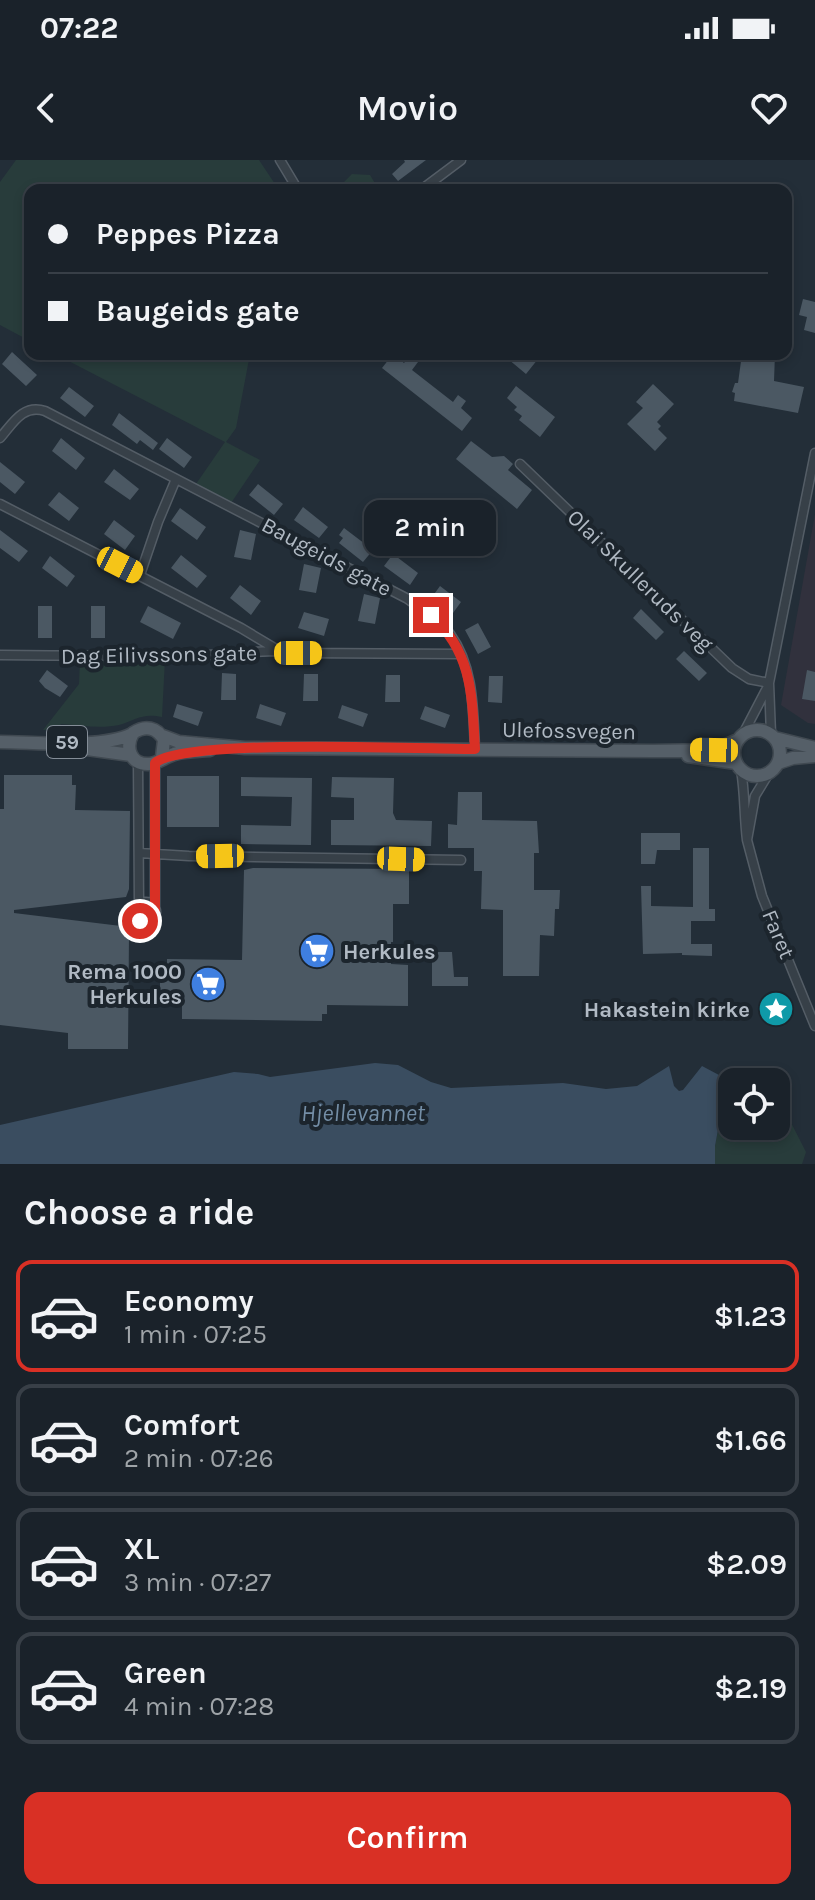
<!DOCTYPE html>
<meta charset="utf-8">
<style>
:root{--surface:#1a222a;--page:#232a32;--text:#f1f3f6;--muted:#9fa4a8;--line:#383f47;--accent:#d93025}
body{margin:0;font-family:Karla,sans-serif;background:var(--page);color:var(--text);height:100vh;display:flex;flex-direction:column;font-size:30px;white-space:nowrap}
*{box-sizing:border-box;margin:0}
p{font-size:26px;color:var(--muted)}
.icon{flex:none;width:44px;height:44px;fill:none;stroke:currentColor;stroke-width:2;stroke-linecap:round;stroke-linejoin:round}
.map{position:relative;height:1004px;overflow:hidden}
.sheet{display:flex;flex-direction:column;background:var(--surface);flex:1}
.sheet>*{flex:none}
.top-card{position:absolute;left:24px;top:24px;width:768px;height:176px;border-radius:16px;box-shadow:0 4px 12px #0003,0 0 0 2px var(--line);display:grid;align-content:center;height:176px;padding:0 24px;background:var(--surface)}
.fabs{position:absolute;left:718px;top:908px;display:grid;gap:16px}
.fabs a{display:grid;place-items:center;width:72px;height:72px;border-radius:16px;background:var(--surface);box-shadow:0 4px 12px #0003,0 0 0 2px var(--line);font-size:40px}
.end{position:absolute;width:36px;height:36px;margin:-18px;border:10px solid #d93025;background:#fff;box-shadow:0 0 0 4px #fff}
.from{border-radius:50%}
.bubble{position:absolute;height:56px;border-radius:16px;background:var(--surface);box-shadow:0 4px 12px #0003,0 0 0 2px var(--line);font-size:26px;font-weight:600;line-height:56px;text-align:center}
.car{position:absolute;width:24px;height:48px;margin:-24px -12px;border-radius:10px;box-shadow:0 0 6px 2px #0007;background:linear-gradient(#f5c518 24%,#345 0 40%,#f5c518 0 76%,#345 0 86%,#f5c518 0)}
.top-card b{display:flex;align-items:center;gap:28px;height:76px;font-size:30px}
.top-card b+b{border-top:2px solid var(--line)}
.top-card i{width:20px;height:20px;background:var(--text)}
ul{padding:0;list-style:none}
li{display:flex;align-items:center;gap:24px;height:112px;margin:0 16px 12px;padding:0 8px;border:4px solid var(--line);border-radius:16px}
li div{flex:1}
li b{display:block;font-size:30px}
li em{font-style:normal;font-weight:600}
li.on{border-color:var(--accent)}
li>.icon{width:72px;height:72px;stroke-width:1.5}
h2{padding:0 24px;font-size:36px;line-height:96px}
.action{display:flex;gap:16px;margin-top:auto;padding:16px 24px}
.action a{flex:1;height:92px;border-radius:16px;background:var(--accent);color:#fff;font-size:32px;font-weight:600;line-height:92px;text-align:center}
.status{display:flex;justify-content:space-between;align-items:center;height:56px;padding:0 40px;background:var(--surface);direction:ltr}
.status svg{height:22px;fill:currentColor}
header{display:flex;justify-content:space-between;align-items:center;height:104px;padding:0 24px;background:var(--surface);font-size:36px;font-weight:600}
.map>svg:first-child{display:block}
.medical{fill:#31313d}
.green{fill:#283c3b}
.water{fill:#3a4d60}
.building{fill:#4b5863}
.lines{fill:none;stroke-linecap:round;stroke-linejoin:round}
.street-casing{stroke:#545d66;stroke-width:11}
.primary-casing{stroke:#404951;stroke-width:15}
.street{stroke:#374048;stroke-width:8}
.primary{stroke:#555f68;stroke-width:12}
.route{stroke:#d93025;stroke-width:10}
.labels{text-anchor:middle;stroke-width:8;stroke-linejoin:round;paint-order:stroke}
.shield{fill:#1c252d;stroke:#848d97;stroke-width:2}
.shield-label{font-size:20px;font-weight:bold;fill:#b1bac4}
.street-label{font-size:22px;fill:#b1bac4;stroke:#1c252d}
.poi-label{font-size:22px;font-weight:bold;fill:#b1bac4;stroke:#1c252d;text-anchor:end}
.water-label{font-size:24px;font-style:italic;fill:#748ea6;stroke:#1c252d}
</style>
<div class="status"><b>07:22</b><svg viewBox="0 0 49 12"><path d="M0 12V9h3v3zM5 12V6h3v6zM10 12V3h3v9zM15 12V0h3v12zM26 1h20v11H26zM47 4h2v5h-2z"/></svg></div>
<header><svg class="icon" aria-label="back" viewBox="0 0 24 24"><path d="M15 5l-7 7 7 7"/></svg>Movio<svg class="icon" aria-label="heart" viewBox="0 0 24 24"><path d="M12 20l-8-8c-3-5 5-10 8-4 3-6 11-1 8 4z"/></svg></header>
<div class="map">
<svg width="815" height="1004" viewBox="0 0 815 1004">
<rect width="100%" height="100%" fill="#232e38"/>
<!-- medical -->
<path class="medical" d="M 815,354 L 815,564 L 808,563 L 781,545 Z"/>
<!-- green -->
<path class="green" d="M 16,0 L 259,0 L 279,30 L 30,30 L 30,181 L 0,165 L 0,22 Z
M 352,14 L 370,15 L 379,30 L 346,30 L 342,24 Z
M 55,194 L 250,194 L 236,268 L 226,282 L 260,300 L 231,343 L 196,324 L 225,282 Z
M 165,499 L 162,557 C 141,553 137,560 119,565 C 100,569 79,565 61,564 L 58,568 L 43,570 L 79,524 L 80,500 Z
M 736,917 L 744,922 L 732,922 L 732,966 L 776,966 L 776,939 L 780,941 L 806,992 L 802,1004 L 715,1004 L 715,986 L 726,927 Z"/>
<!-- water -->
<path class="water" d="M 375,903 L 398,905 L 431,922 L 451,928 L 563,923 L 606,929 L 637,926 L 669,906 L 674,926 L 679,931 L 683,930 L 702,906 L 719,915 L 726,927 L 715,986 L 715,1004 L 0,1004 L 0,965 L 234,912 L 258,914 L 270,917 Z"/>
<!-- building -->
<path class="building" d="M 404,0 L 426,0 L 398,21 L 392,14 L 405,2 Z
M 803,139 L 815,142 L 815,173 L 804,170 L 807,157 L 799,155 Z
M 12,192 L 37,215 L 26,226 L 2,204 Z
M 393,194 L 404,203 L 410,196 L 418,202 L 412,210 L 453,242 L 458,235 L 466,241 L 461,248 L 472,258 L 462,271 L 382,208 Z
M 512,194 L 532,194 L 538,199 L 526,214 L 508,199 Z
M 742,194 L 775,194 L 774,221 L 804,227 L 798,253 L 734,241 L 735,233 L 732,232 L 735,223 L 738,223 Z
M 653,224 L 674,244 L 657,262 L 661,266 L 658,269 L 667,278 L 655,291 L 627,264 L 643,248 L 636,242 Z
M 516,226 L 555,257 L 540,277 L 519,260 L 522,256 L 514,250 L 517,247 L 507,238 Z
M 69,227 L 94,246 L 85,257 L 60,238 Z
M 119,253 L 158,283 L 153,290 L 140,280 L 137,284 L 112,265 Z
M 61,278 L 85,298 L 76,310 L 52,291 Z
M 167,278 L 192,297 L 184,308 L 159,289 Z
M 471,281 L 492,297 L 504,296 L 513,304 L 508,310 L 532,330 L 517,349 L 456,299 Z
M 0,302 L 25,322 L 15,334 L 0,322 Z
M 114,309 L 139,329 L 130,340 L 104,322 Z
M 258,324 L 283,344 L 274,355 L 249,335 Z
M 59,332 L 79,348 L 69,361 L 48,345 Z
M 303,347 L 328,367 L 319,378 L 294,360 Z
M 180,348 L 206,367 L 197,380 L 171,361 Z
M 114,360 L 135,376 L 125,390 L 104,374 Z
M 344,368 L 373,390 L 363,402 L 339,383 L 343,378 L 339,375 Z
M 0,370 L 28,391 L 19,402 L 0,388 Z
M 240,370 L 256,374 L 251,400 L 234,397 Z
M 393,394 L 418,413 L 410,425 L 384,406 Z
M 181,395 L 207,416 L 197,428 L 171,408 Z
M 50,396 L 75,416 L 67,427 L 42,408 Z
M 304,404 L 321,408 L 316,433 L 299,430 Z
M 240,425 L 261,441 L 251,455 L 230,438 Z
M 440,426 L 461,442 L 453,453 L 432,437 Z
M 364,434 L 380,438 L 375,464 L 358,461 Z
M 38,446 L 52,446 L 52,478 L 38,478 Z
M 91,446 L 105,446 L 105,478 L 91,478 Z
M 148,446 L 181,463 L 173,479 L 140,462 Z
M 641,449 L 664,472 L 656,480 L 633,458 Z
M 304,452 L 329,459 L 324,476 L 298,468 Z
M 478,463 L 491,487 L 478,494 L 465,470 Z
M 684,491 L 707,513 L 699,521 L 676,499 Z
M 47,510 L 68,526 L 60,537 L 45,528 L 39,521 Z
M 807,510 L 815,512 L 815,541 L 802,539 Z
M 222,513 L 236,514 L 236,540 L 221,540 Z
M 304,514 L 318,514 L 318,541 L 303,541 Z
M 386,515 L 400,515 L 400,542 L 385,542 Z
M 489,516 L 503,516 L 502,543 L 488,542 Z
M 177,544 L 203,552 L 198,566 L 173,557 Z
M 260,544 L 286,553 L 281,566 L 256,558 Z
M 342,545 L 368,554 L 363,567 L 338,558 Z
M 425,546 L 450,555 L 445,568 L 420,559 Z
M 4,615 L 72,615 L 72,625 L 76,625 L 75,650 L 130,651 L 129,729 L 126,737 L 14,750 L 14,753 L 121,766 L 126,769 L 129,775 L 128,889 L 68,889 L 68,873 L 0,865 L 0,649 L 4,649 Z
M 167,616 L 219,616 L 219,667 L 167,667 Z
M 241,617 L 312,618 L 311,685 L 241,684 L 241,665 L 291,666 L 292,637 L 241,636 Z
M 332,617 L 394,618 L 393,653 L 396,660 L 432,661 L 431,686 L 331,685 L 331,660 L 354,660 L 354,638 L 331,637 Z
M 458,632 L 482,632 L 482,660 L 537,661 L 539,693 L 534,693 L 534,730 L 560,730 L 559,749 L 555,749 L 554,776 L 540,775 L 539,816 L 503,816 L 503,750 L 481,749 L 482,711 L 474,711 L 474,688 L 448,688 L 448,664 L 457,665 Z
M 641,673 L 680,673 L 680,690 L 657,690 L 655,704 L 641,704 Z
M 693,688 L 709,688 L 709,749 L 715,749 L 715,761 L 691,761 L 691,784 L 712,784 L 712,796 L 682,795 L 682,793 L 643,794 L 641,726 L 651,726 L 651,746 L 693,747 Z
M 253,708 L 409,709 L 409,744 L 393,744 L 393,782 L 391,782 L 391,804 L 408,805 L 408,846 L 327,845 L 327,854 L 322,854 L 322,861 L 182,859 L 182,844 L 160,844 L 160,806 L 167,806 L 167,799 L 242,800 L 244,710 Z
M 432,792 L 452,792 L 454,817 L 468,817 L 468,826 L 432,826 Z"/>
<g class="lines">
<defs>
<path id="street" d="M 280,0 L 298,30
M 421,30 L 461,0
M 0,278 C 13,263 23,244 45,251 L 406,438 C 421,448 439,459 450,474 C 474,507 473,550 475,589
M 520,304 L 732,508 L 749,519 L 769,523
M 0,344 L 241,468 L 276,489
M 140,415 L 158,362 L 176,319
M 0,495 C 68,496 137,496 205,495 C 236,495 268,488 298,493 L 460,494
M 743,574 L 767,528
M 771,574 L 769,523 L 815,293
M 138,602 L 139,745
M 741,610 C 745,633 744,656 747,680 L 755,636 L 769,613
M 747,680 L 762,736 L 815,866
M 139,693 L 189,696 L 461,700
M136 752a10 10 0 1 1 20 0a10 10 0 1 1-20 0Z
M 155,747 L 155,603"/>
<path id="primary" d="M734 593a23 23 0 1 1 46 0a23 23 0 1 1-46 0Z
M 163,576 L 179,582 L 245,588 L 653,591 L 714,590 L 738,580
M 775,578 L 815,588
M 0,582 C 35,582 102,589 132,574
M 87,589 L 131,595
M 688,596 L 736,603
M 162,597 L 164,580 C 157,567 145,565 133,573 C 125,587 130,605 149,604 C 158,604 167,595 178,593 C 188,591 199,591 210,590
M 778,603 L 793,598 L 815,596"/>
</defs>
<!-- street casing -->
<use href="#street" class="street-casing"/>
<!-- primary casing -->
<use href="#primary" class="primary-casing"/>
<!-- street -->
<use href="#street" class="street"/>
<!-- primary -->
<use href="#primary" class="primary"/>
</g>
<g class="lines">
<!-- route -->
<path class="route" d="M 140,761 L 150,762 L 155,756 L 155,603 C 184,578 424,589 475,589 C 472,537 473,493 431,455"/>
</g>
<!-- icons -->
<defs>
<symbol id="supermarket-disc" viewBox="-11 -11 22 22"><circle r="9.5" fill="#3f7fe0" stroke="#1c252d"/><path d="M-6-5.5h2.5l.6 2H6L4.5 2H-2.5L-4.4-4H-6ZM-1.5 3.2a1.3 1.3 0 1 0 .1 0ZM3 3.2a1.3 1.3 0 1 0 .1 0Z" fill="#fff"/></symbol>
<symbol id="sight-disc" viewBox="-11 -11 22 22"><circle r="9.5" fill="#0f9aa8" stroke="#1c252d"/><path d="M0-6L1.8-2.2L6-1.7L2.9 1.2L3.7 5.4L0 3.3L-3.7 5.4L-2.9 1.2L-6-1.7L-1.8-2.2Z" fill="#fff"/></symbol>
</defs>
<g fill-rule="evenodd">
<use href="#supermarket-disc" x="297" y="771" width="40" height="40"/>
<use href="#supermarket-disc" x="188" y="804" width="40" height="40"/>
<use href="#sight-disc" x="756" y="829" width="40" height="40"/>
</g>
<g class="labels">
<!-- shield labels -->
<rect class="shield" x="47" y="566" width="40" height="32" rx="6"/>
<g class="shield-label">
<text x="67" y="589">59</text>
</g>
<!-- street labels -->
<g class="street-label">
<text transform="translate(327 396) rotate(28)" y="8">Baugeids gate</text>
<text transform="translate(641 420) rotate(44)" y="8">Olai Skulleruds veg</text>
<text transform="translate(159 494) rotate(-1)" y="8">Dag Eilivssons gate</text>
<text transform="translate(569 570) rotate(1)" y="8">Ulefossvegen</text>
<text transform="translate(779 774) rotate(67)" y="8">Faret</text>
</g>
<!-- poi labels -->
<g class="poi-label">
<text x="343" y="799" text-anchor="start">Herkules</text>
<text x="182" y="819">Rema 1000<tspan x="182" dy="25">Herkules</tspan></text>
<text x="750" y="857">Hakastein kirke</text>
</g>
<!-- water labels -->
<g class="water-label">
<text x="363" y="961">Hjellevannet</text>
</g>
</g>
</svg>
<div class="fabs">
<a><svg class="icon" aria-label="locate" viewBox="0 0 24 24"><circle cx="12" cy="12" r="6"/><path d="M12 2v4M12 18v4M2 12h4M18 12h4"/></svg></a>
</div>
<i class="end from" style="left:140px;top:761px"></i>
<i class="end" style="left:431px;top:455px"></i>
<div class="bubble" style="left:364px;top:340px;width:132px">2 min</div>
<i class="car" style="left:120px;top:405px;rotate:117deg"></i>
<i class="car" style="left:298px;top:493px;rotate:90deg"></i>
<i class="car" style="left:714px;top:590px;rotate:271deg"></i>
<i class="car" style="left:220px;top:696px;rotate:269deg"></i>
<i class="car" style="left:401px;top:699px;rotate:92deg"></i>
<div class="top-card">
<b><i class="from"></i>Peppes Pizza</b>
<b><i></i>Baugeids gate</b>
</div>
</div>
<section class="sheet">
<h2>Choose a ride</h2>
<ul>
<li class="on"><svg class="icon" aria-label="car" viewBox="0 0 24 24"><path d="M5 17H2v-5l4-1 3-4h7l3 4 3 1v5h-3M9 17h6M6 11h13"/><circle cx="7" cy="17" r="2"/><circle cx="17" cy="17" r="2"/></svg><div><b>Economy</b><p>1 min · 07:25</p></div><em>$1.23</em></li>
<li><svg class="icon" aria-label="car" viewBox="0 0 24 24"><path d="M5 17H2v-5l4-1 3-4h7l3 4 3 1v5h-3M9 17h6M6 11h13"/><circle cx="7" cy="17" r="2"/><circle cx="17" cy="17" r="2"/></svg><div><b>Comfort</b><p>2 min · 07:26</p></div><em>$1.66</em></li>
<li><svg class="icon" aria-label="car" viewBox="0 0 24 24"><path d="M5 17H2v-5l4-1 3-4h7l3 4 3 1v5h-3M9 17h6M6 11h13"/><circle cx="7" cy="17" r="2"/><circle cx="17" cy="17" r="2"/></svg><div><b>XL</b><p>3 min · 07:27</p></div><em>$2.09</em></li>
<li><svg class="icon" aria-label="car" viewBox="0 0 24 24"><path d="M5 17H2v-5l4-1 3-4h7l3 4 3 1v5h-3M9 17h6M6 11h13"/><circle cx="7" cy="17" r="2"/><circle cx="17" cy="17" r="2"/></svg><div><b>Green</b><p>4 min · 07:28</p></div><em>$2.19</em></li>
</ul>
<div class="action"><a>Confirm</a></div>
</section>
